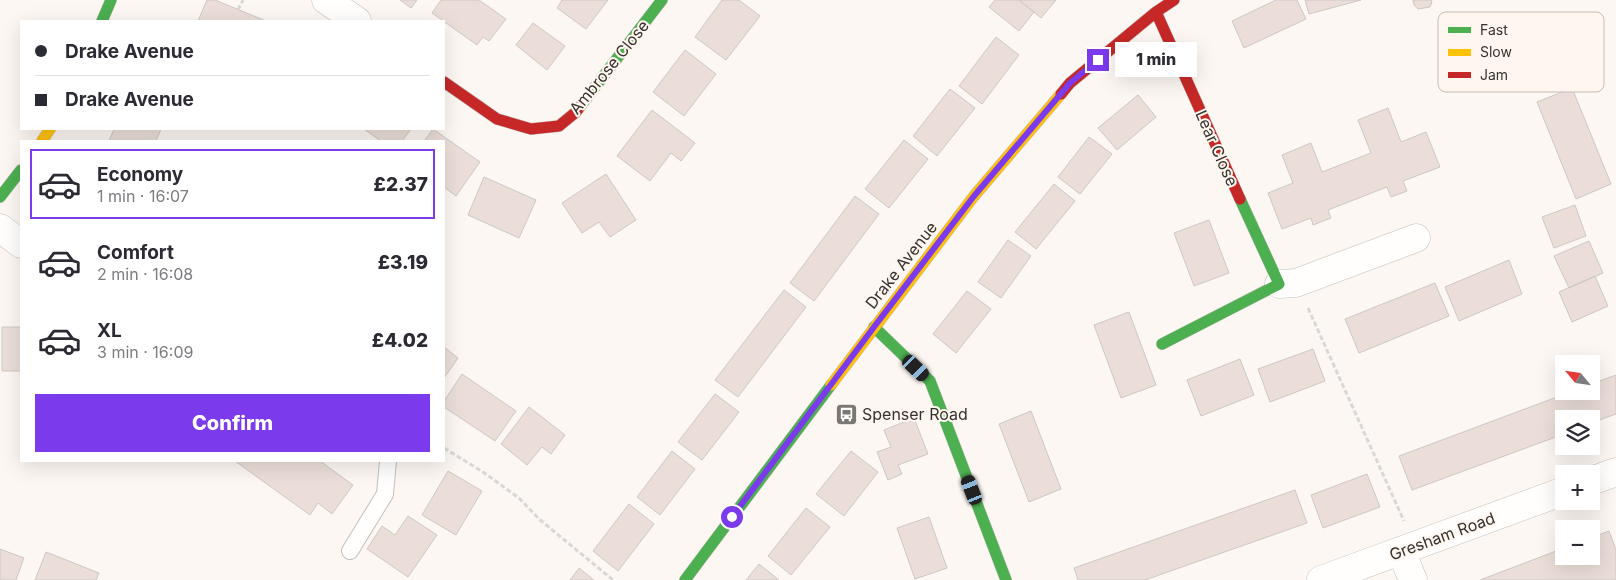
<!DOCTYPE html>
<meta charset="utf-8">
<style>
:root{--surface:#fff;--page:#f2f2f3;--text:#2b2b33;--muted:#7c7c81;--line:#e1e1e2;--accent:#7c3aed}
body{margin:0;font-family:Inter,sans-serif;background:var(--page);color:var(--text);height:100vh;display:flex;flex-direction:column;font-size:19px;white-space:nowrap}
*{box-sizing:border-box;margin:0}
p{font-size:16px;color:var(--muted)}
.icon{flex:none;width:28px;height:28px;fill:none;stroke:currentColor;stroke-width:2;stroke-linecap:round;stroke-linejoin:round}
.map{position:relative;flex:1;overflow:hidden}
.details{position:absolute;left:20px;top:140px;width:425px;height:322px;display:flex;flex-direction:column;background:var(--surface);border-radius:0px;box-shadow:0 5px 20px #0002}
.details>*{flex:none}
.banner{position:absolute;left:20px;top:20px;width:425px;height:110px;border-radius:0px;box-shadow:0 5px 20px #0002;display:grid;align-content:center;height:110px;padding:0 15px;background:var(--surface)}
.needle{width:32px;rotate:299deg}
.controls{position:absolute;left:1555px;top:355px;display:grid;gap:10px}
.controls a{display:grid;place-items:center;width:45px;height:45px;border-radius:0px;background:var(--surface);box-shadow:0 5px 20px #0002;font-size:25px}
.end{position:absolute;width:22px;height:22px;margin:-11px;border:6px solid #7c3aed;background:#fff;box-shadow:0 0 0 2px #fff}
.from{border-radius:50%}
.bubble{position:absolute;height:35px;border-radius:0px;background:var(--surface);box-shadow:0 5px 20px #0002;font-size:16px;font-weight:800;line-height:35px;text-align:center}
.car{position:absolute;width:15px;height:30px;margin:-15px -8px;border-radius:6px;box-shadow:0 0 4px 1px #0007;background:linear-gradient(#222 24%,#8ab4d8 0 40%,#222 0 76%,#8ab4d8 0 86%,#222 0)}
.banner b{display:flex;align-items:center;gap:18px;height:48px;font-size:19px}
.banner b+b{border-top:1px solid var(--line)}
.banner i{width:12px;height:12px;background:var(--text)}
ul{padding:9px 0 0;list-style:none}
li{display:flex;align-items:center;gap:15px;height:70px;margin:0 10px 8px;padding:0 5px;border:2px solid transparent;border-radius:0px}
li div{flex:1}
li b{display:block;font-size:19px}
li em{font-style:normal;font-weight:800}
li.current{border-color:var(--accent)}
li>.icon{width:45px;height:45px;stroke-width:1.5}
.primary-button{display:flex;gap:10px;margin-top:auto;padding:10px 15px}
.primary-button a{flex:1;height:58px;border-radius:0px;background:var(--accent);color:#fff;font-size:20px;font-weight:800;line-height:58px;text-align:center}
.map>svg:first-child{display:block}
.building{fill:#ebded8;stroke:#cdc8c5}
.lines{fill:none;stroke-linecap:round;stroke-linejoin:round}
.lane-casing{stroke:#c3bfbc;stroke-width:18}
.street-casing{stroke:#c3bfbc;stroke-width:29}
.fast-casing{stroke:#c3bfbc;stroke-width:12}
.slow-casing{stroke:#c3bfbc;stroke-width:12}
.jam-casing{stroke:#c3bfbc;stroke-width:12}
.path{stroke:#dad8d7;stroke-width:3;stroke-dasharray:5 2.5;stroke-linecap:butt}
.lane{stroke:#fffefd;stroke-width:16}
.street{stroke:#fffefd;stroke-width:28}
.fast{stroke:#4caf50;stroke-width:11}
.slow{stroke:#ffc107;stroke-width:11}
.jam{stroke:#c62828;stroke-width:11}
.route{stroke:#7c3aed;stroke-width:6}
.labels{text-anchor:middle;stroke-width:4;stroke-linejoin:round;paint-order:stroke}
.street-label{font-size:16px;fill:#36322f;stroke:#fff7ef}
.poi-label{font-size:16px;fill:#36322f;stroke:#fff7ef;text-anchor:start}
.key{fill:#fff7ef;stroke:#c3bcb5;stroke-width:1}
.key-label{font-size:14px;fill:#36322f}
</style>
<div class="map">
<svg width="1616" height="580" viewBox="0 0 1616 580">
<rect width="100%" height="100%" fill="#fcf7f2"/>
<!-- building -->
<path class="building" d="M 207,0 L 215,0 L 266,21 L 198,21 Z
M 400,0 L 417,0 L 411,8 Z
M 441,0 L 479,0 L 506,19 L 489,41 L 483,37 L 477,45 L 432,13 Z
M 562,0 L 608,0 L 586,29 L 557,8 Z
M 722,0 L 739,0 L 760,16 L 726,60 L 695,37 Z
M 995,0 L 1019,0 L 1034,12 L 1019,31 L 989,7 Z
M 1019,0 L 1056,0 L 1041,18 Z
M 1276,0 L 1297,0 L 1306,19 L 1244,48 L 1232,21 Z
M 1305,0 L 1361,0 L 1309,14 Z
M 1413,0 L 1431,0 L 1432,2 L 1430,7 L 1418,9 L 1414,5 Z
M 533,23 L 565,46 L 547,70 L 516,45 Z
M 996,37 L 1019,55 L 982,104 L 959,86 Z
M 685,50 L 716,74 L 684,116 L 653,92 Z
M 1572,88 L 1611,184 L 1576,199 L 1537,102 Z
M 950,89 L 975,108 L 937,156 L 913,136 Z
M 1138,95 L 1156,117 L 1117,150 L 1098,128 Z
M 1388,108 L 1401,142 L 1426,132 L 1440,167 L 1403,181 L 1407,191 L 1391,197 L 1387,187 L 1328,210 L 1331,218 L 1313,225 L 1311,218 L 1282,229 L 1268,193 L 1293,183 L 1282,155 L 1311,143 L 1322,172 L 1371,153 L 1358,120 Z
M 652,110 L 695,143 L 681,161 L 671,153 L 650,181 L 617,156 Z
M 114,129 L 161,129 L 156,141 L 109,141 Z
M 364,129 L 411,129 L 402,141 L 381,141 Z
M 433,129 L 480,162 L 456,196 L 444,187 L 444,141 L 424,141 Z
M 1089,137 L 1112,154 L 1080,194 L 1058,177 Z
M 904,140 L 928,159 L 889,208 L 865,189 Z
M 606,174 L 636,220 L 610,237 L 599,222 L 582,233 L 562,203 Z
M 484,177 L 536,200 L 519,238 L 468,215 Z
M 1054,184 L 1075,201 L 1036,249 L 1015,232 Z
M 855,196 L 879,214 L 814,301 L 790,283 Z
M 1575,205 L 1586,236 L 1554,248 L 1542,217 Z
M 1209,220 L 1229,273 L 1194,286 L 1174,233 Z
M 1008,240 L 1031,256 L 1001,298 L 978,282 Z
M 1589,241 L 1603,273 L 1569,288 L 1554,256 Z
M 1509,260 L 1522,294 L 1459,321 L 1445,287 Z
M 1595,276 L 1608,306 L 1572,322 L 1559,292 Z
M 1435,283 L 1449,316 L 1359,353 L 1345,319 Z
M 784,290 L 806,307 L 738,397 L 715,380 Z
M 967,291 L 991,309 L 956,353 L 933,334 Z
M 1129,312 L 1156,385 L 1121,398 L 1094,325 Z
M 2,327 L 21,327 L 21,371 L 2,371 Z
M 444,347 L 458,358 L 444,378 Z
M 1313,349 L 1325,381 L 1270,402 L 1258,369 Z
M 1240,359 L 1254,395 L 1201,416 L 1187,380 Z
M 462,374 L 516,411 L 495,441 L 444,407 L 444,401 Z
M 1616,375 L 1616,414 L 1591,423 L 1591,419 L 1564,419 L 1564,434 L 1412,490 L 1399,456 L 1573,391 L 1591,391 L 1591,384 Z
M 715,394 L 739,412 L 702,460 L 678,442 Z
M 529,407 L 565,435 L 551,454 L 542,447 L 527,465 L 501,444 Z
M 1031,411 L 1061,489 L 1029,502 L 999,424 Z
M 914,418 L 928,454 L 898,465 L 902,474 L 888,480 L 877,452 L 891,447 L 884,430 Z
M 672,451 L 695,469 L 660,515 L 637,497 Z
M 851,451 L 878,472 L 844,516 L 816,494 Z
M 235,461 L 320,461 L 353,485 L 332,514 L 318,503 L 310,515 Z
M 448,471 L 482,491 L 456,535 L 422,515 Z
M 1367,474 L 1380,507 L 1323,528 L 1311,495 Z
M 1295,490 L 1307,523 L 1145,580 L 1078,580 L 1074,568 Z
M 629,504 L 654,524 L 618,571 L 593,551 Z
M 806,508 L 830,527 L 791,575 L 768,556 Z
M 408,516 L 437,535 L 408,577 L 367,549 L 382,526 L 395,535 Z
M 929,517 L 947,568 L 915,579 L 897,528 Z
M 1609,531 L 1616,550 L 1616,580 L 1480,580 L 1564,548 L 1564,556 L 1591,556 L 1591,538 Z
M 0,549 L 24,558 L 16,580 L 0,580 Z
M 46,552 L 99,573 L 96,580 L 35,580 Z
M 759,564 L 779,580 L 746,580 Z
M 579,568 L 594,580 L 570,580 Z"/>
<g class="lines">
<defs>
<path id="lane" d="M 350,551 L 385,494 L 388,461"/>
<path id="street" d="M 326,0 L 357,21
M 0,228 L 21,244
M 1279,284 L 1296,283 L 1416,238
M 1591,481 L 1616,472
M 1401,551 L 1413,580
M 1321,580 L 1564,491"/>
<path id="fast" d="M 102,21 L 111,0
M 582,104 L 662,0
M 0,197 L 21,170
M 874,327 L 930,381 L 1006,580
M 1162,344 L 1279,284 L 1240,199
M 685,580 L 831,385"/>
<path id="slow" d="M 42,141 L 50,129
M 831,385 L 974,196 L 1061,94"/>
<path id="jam" d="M 1156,12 L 1240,199
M 444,82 L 497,119 L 531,129 L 559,126 L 576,112 L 582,104
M 1061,94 L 1070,83 L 1156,12 L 1174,0"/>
</defs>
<!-- lane casing -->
<use href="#lane" class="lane-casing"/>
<!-- street casing -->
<use href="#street" class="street-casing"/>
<!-- fast casing -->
<use href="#fast" class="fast-casing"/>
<!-- slow casing -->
<use href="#slow" class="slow-casing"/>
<!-- jam casing -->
<use href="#jam" class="jam-casing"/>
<!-- path -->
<path class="path" d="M 238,10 L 243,0
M 1308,308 L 1404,521
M 444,448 L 483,472 L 519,498 L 539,519 L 613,580"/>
<!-- lane -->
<use href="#lane" class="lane"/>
<!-- street -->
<use href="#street" class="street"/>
<!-- fast -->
<use href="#fast" class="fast"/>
<!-- slow -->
<use href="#slow" class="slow"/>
<!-- jam -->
<use href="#jam" class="jam"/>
</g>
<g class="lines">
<!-- route -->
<path class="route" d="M 732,517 L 874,327 L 974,196 L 1070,83 L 1098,60"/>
</g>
<!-- icons -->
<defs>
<symbol id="bus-square" viewBox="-11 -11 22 22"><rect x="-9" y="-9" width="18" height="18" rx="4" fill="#7b7773" stroke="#fff7ef"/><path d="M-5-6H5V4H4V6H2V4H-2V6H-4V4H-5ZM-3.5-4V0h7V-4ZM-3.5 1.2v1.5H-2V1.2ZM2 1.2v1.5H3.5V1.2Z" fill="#fff"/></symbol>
</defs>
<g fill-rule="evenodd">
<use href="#bus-square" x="834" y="402" width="25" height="25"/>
</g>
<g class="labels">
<!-- street labels -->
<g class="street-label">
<text transform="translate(609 67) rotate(-51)" y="6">Ambrose Close</text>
<text transform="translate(1217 148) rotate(66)" y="6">Lear Close</text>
<text transform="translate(901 265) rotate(-52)" y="6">Drake Avenue</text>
<text transform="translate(1442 536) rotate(-20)" y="6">Gresham Road</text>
</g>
<!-- poi labels -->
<g class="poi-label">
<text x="862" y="420">Spenser Road</text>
</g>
</g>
<!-- legend -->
<rect x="1438" y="12" width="166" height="80" rx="8" class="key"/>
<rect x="1448" y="27" width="23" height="6" fill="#4caf50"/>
<rect x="1448" y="49" width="23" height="7" fill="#ffc107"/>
<rect x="1448" y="72" width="23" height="6" fill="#c62828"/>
<g class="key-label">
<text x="1480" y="35">Fast</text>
<text x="1480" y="57">Slow</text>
<text x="1480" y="80">Jam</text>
</g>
</svg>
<div class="controls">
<a><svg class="needle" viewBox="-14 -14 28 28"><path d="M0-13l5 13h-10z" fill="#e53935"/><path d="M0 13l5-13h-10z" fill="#7c7c81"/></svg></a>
<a><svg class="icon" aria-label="layers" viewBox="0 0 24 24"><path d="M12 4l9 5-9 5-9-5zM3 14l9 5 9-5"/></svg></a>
<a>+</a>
<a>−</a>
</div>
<i class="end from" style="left:732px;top:517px"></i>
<i class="end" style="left:1098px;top:60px"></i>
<div class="bubble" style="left:1115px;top:42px;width:82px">1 min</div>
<i class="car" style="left:916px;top:368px;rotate:134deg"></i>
<i class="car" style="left:972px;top:490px;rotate:339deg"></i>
<div class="banner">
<b><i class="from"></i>Drake Avenue</b>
<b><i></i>Drake Avenue</b>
</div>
<section class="details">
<ul>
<li class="current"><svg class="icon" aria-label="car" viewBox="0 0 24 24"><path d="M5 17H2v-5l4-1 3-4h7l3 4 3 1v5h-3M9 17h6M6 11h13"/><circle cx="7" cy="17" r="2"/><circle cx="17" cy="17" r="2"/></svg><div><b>Economy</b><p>1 min · 16:07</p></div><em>£2.37</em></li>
<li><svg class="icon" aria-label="car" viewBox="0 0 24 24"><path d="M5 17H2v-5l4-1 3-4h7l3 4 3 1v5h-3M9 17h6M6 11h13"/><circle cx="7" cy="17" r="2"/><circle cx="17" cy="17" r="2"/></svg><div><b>Comfort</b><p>2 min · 16:08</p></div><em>£3.19</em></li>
<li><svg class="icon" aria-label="car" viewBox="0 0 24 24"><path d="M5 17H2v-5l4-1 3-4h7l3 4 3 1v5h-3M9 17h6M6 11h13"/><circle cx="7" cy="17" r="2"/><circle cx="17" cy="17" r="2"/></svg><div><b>XL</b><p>3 min · 16:09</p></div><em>£4.02</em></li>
</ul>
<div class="primary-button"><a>Confirm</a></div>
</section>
</div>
